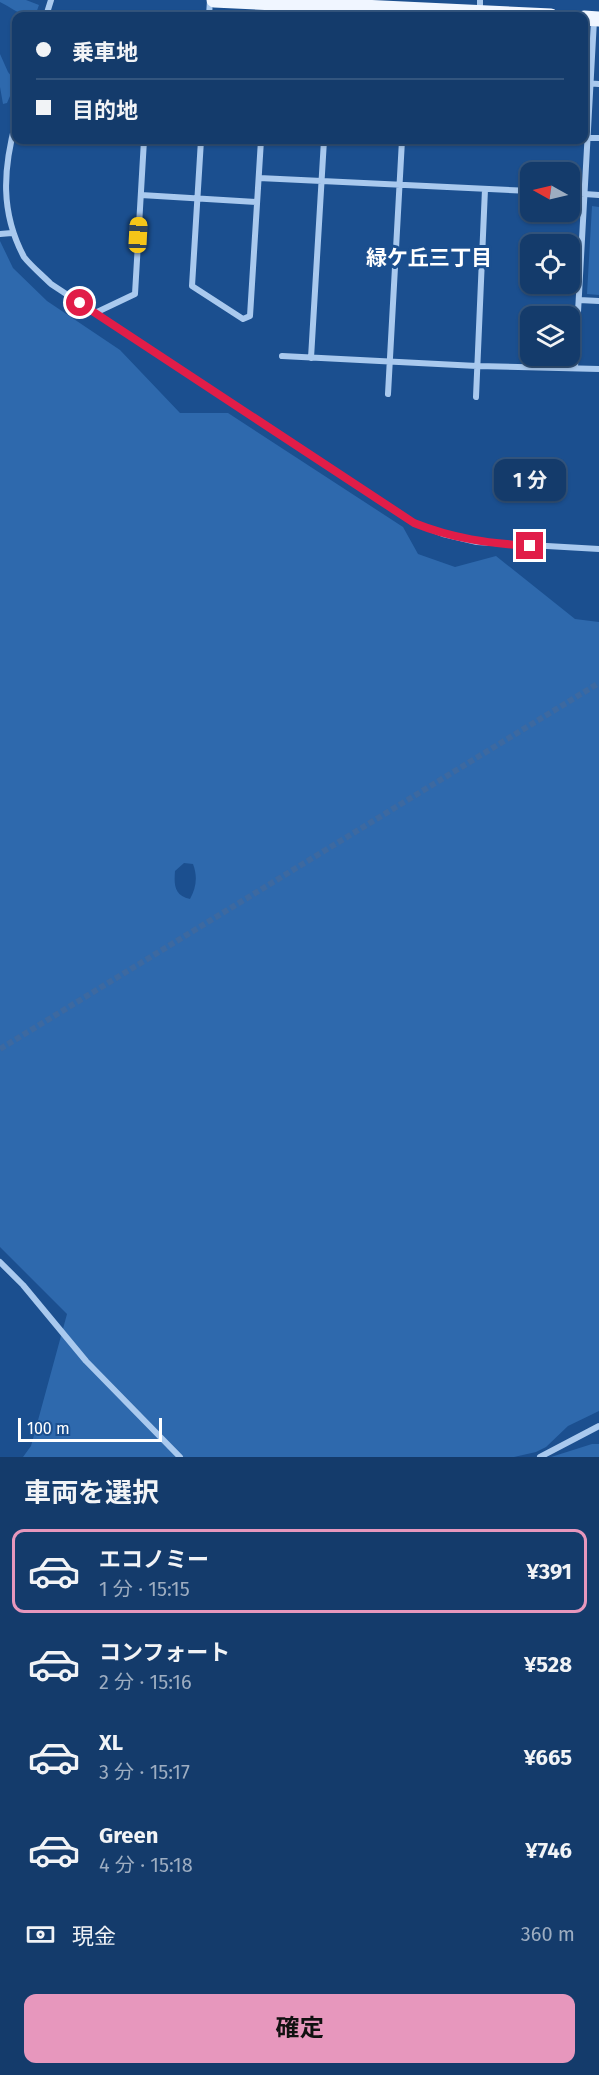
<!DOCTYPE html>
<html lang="ja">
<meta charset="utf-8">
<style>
:root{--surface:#143b6b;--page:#214673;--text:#f1f3f6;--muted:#9dadc1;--line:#33557e;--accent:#e797bd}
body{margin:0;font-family:"Fira Sans","Noto Sans JP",sans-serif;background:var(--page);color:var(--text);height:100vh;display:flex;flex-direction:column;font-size:22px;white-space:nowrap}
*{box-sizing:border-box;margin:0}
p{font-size:20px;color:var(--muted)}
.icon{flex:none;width:33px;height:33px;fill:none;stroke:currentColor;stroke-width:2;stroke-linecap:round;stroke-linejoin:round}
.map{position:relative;height:1457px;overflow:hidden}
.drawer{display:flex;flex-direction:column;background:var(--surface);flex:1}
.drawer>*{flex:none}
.hud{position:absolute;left:12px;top:12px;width:576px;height:132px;border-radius:12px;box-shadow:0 2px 4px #0004,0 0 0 2px var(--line);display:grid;align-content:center;height:132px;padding:0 24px;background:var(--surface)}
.needle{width:39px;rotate:278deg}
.controls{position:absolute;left:520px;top:162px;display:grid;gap:12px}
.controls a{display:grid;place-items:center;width:60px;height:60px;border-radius:12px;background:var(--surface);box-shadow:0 2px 4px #0004,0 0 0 2px var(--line);font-size:30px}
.scale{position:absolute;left:18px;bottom:15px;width:144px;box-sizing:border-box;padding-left:6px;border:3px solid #fff;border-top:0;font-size:16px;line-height:21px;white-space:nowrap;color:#fff;-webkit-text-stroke:4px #1b4f8f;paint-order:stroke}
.end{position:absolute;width:27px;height:27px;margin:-14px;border:8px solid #e11d48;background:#fff;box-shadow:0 0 0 3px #fff}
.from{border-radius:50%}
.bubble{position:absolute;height:42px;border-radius:12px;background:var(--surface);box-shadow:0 2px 4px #0004,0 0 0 2px var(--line);font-size:20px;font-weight:700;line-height:42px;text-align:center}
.car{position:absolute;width:18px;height:36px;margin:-18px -9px;border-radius:8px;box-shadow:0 0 4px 2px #0007;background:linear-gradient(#f5c518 24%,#345 0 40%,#f5c518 0 76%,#345 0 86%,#f5c518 0)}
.hud b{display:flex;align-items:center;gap:21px;height:57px;font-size:22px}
.hud b+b{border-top:2px solid var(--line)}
.hud i{width:15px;height:15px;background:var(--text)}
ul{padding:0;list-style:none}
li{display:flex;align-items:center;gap:18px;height:84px;margin:0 12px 9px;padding:0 12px;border:3px solid transparent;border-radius:12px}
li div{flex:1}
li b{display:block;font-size:22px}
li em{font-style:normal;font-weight:700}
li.on{border-color:var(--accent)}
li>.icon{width:54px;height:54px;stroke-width:1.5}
h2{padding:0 24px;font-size:27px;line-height:72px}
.pay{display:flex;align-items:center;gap:15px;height:66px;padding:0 24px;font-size:22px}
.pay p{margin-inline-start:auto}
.cta{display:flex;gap:12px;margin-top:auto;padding:12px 24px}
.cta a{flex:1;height:69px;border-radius:12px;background:var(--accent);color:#111;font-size:24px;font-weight:700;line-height:69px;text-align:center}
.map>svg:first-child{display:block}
.green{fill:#2e69ad;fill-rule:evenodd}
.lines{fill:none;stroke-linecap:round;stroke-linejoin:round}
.minor-tunnel{stroke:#3d69a0;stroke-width:6;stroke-dasharray:6 3;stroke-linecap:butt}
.minor{stroke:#a9c9ee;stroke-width:6}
.primary{stroke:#f0f6ff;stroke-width:15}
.route{stroke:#e11d48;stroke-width:8}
.labels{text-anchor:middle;stroke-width:6;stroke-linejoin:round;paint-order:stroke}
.neighbourhood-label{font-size:21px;font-weight:bold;fill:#fff;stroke:#1b4f8f}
</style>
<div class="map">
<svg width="599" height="1457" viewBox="0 0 599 1457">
<rect width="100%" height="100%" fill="#1b4f8f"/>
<!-- green -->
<path class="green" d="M 0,0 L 26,0 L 39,5 L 35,16 C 22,17 12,8 0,2 Z
M 0,54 L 8,72 L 16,82 L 7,103 L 3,104 L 0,87 Z
M 592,206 L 599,207 L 599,295 L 587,294 Z
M 0,241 L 13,268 L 47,301 L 120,350 L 180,413 L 228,413 L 403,527 L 418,554 L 455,567 L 496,556 L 575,619 L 599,622 L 599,1411 L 568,1426 L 546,1447 L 536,1452 L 514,1457 L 23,1457 L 31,1446 L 67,1314 L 0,1247 ZM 184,863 L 193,864 C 198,877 196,888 190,899 C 174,895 174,885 175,871 Z
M 592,1444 L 599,1444 L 599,1457 L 551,1457 Z"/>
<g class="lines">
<!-- minor-tunnel -->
<path class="minor-tunnel" d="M 0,1049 L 599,683"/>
<!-- minor -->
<path class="minor" d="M 480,12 L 480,0
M 46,16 L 51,0
M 209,16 L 210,0
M 268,16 L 269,3
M 584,83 L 599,84
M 16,121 C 3,169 0,212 24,257 C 31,266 42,275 51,284 L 414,523 L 443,534 L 477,542 L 599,549
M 585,138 L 599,138
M 201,140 L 192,286 L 243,319 L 250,316 L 261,140
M 259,178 L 531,191
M 570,193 L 599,195
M 141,195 L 257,202
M 0,234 L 12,233
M 579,300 L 599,301
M 95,313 L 135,294 L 144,140
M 282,356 L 477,366 L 599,369
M 311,358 L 324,140
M 575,367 L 594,20
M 388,394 L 402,140
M 476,397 L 485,189
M 0,1262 L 23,1285 L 86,1361 L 180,1457
M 540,1457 L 599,1426"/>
<!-- primary -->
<path class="primary" d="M 214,0 L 551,16
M 584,18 L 599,19"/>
</g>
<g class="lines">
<!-- route -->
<path class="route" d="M 80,303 L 414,523 C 454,539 488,543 530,546"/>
</g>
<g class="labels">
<!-- neighbourhood labels -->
<g class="neighbourhood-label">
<text x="429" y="265">緑ケ丘三丁目</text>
</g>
</g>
</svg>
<div class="controls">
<a><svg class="needle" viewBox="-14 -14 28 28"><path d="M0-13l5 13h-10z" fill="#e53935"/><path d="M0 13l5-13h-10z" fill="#9dadc1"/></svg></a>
<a><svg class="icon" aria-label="locate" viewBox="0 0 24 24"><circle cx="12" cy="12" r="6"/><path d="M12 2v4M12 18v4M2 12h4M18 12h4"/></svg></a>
<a><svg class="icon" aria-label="layers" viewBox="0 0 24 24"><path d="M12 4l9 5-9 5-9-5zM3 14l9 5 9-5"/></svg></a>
</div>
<div class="scale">100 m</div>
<i class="end from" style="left:80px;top:303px"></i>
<i class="end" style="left:530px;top:546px"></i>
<div class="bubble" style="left:494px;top:459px;width:72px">1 分</div>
<i class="car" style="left:138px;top:235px;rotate:3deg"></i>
<div class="hud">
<b><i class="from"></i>乗車地</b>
<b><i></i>目的地</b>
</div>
</div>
<section class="drawer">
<h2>車両を選択</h2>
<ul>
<li class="on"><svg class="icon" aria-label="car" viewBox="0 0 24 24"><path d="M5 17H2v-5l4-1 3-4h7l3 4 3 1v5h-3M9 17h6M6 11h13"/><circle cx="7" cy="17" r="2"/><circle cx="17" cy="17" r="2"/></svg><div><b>エコノミー</b><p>1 分 · 15:15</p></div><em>¥391</em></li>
<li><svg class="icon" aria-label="car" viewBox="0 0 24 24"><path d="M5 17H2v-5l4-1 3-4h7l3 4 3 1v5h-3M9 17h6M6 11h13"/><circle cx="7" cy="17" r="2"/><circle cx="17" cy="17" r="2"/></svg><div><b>コンフォート</b><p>2 分 · 15:16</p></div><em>¥528</em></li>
<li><svg class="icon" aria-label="car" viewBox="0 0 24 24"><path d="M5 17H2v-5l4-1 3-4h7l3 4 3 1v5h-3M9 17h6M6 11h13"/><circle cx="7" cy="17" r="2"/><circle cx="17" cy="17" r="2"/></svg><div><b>XL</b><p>3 分 · 15:17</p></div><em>¥665</em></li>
<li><svg class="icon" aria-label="car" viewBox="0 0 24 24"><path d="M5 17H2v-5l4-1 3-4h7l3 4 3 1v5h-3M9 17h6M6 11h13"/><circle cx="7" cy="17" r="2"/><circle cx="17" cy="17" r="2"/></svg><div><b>Green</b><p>4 分 · 15:18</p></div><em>¥746</em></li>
</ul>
<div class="pay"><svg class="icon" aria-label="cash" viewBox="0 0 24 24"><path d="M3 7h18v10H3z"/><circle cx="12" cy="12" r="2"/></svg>現金<p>360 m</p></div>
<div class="cta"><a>確定</a></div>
</section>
